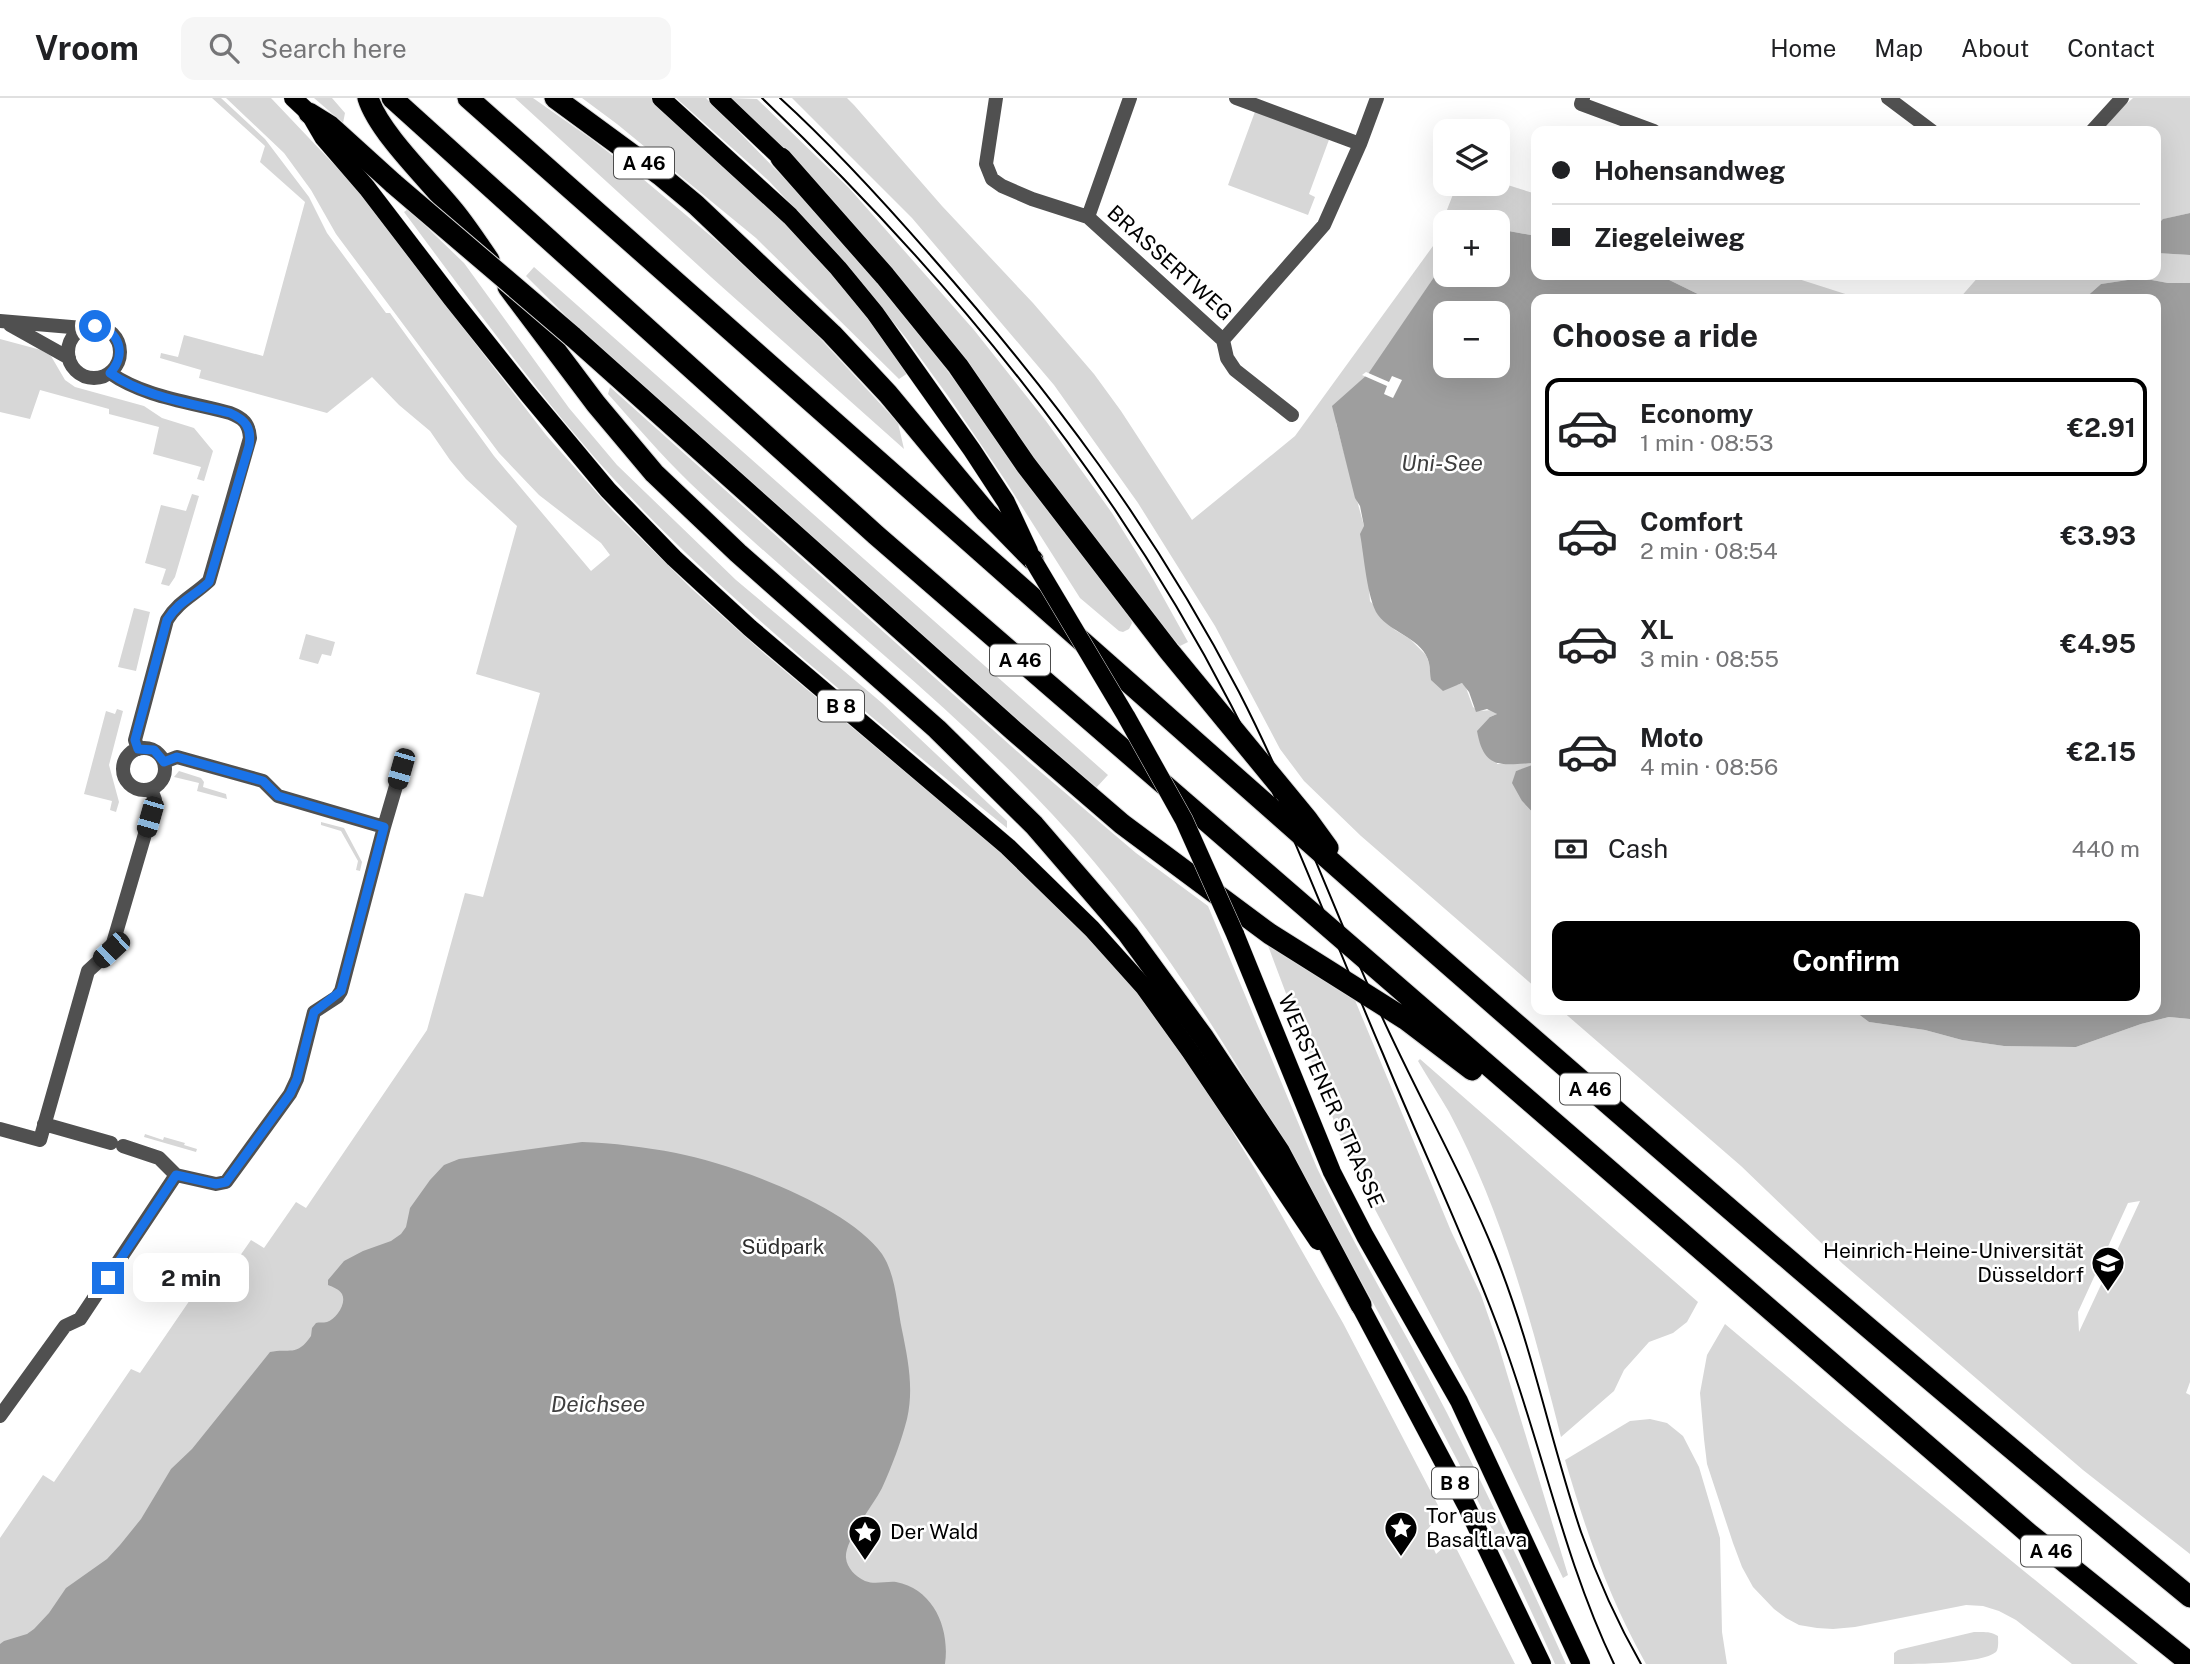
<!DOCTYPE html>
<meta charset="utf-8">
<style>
:root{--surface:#fff;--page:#f6f6f6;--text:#202124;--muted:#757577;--line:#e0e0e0;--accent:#000}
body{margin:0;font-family:"Public Sans",sans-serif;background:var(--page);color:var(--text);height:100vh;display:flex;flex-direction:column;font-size:26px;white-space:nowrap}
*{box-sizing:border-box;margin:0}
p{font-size:23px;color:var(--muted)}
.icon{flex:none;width:38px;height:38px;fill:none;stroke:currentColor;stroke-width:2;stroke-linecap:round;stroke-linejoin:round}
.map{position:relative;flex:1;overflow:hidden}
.sheet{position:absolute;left:1531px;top:196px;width:630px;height:721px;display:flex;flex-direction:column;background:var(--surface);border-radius:14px;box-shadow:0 7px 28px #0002}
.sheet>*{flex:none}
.banner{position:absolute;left:1531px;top:28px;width:630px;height:154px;border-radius:14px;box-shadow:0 7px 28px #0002;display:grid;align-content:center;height:154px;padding:0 21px;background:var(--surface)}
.controls{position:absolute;left:1433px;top:21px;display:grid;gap:14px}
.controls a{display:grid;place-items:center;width:77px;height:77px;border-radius:14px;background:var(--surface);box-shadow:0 7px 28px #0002;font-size:35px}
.end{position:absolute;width:32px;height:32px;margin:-16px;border:9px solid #1a73e8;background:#fff;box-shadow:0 0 0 4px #fff}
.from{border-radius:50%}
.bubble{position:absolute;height:49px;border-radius:14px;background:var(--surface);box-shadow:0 7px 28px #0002;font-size:23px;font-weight:700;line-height:49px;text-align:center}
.car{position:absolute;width:21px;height:42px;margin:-21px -10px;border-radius:9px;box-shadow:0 0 5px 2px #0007;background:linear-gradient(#222 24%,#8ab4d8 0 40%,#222 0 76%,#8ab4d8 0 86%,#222 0)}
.banner b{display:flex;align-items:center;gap:24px;height:66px;font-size:26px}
.banner b+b{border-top:2px solid var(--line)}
.banner i{width:18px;height:18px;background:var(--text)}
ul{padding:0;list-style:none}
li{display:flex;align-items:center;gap:21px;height:98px;margin:0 14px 10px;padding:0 7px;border:4px solid transparent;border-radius:14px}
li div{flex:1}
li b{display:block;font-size:26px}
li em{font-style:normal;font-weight:700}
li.current{border-color:var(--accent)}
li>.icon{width:63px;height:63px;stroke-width:1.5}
h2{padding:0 21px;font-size:32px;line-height:84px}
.pay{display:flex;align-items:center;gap:18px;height:77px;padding:0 21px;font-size:26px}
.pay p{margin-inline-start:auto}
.cta{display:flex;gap:14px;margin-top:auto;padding:14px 21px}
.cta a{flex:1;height:80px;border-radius:14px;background:var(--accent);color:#fff;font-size:28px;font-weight:700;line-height:80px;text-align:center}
header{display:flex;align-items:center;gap:42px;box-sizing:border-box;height:98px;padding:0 35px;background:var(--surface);border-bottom:2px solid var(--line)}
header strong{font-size:33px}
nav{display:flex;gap:38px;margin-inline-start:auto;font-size:24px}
.search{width:490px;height:63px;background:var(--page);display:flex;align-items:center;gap:18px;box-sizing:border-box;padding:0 24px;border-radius:14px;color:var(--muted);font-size:26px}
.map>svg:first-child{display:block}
.green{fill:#d7d7d7;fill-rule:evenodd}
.water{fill:#9e9e9e;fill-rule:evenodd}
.pier{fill:#fff}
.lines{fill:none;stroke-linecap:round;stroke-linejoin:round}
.primary-casing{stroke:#dbdbdb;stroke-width:19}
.highway-casing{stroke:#dbdbdb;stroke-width:23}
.street{stroke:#505050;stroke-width:14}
.primary{stroke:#000;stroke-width:18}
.highway{stroke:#000;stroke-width:21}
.tram{stroke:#000;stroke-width:2}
.primary-bridge-casing{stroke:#dbdbdb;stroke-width:19;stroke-linecap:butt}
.highway-bridge-casing{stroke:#dbdbdb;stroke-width:23;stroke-linecap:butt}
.primary-bridge{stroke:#000;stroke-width:18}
.highway-bridge{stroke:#000;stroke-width:21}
.route{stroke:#1a73e8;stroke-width:9}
.labels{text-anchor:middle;stroke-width:5;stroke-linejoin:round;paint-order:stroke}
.shield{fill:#fff;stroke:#4c4c4c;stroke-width:2}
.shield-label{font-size:19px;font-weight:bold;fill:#000}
.street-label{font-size:21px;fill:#000;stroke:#fff}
.park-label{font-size:21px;fill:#2e2e2e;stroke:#fff}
.poi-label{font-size:21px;fill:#000;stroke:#fff;text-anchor:start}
.water-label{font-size:23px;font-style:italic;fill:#3f3f3f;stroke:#fff}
</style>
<header>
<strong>Vroom</strong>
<div class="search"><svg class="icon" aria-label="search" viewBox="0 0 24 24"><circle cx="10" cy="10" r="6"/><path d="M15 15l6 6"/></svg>Search here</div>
<nav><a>Home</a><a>Map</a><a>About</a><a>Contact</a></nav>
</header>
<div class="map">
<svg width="2190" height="1566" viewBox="0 0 2190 1566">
<rect width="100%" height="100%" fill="#fff"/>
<!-- green -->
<path class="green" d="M 212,0 L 221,0 L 265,41 L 309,99 L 327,135 L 386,215 L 390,215 L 494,358 L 591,473 L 610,457 L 601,445 L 539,397 L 499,355 L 336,136 L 311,92 L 284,55 L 226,0 L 271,0 L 364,98 L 407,157 L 546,337 L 613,413 L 692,491 L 766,557 L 1004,757 L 1053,801 L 1139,894 L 1186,957 L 1258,1076 L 1343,1225 L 1442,1415 L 1426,1433 L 1436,1456 L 1452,1442 L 1515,1566 L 0,1566 L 0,1440 L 43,1377 L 54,1384 L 131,1271 L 140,1275 L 205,1180 L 219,1188 L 251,1142 L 264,1150 L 296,1104 L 306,1110 L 427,932 L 465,795 L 483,799 L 540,595 L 476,576 L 517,428 L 466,381 L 450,362 L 430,333 L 399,307 L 372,279 L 327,315 L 199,280 L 201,272 L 160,260 L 161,255 L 178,259 L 184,237 L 263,258 L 305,104 L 260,64 L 265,48 Z
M 314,0 L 332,0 L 345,15 L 343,25 Z
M 515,0 L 533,0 L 590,40 L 643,81 L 718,144 L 805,224 L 898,325 L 904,351 L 711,179 Z
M 582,0 L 655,0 C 683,25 712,49 738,75 C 801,139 857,202 908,275 L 899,281 L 756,140 L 617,26 Z
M 676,0 L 706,0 L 820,117 L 873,178 L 927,246 L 1129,515 L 1132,525 L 1129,531 L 1123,534 L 1119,533 L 1080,500 L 1005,382 L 948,298 L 906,240 L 848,168 L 769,83 Z
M 729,0 L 757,1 L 849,90 L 974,232 L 1046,323 L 1112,415 L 1153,481 L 1188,544 L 1180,548 L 1139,502 L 1085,427 L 949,247 Z
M 792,0 L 847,0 L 854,7 L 942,108 L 1033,205 L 1094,276 L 1121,313 L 1192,422 L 1295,338 L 1433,148 L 1457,86 L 1498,86 L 1498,84 L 1536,96 L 1536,138 L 1498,131 L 1498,124 L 1446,124 L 1445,163 L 1336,325 L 1364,428 L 1370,503 L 1395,532 L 1410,541 L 1426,557 L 1429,565 L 1430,573 L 1457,587 L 1462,585 L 1465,587 L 1473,609 L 1478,613 L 1493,612 L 1497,616 L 1490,619 L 1497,666 L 1534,665 L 1536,667 L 1516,673 L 1522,703 L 1536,718 L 1536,890 L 1361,738 L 1304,683 L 1280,651 L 1215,528 L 1138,405 L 1054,287 L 912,120 Z
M 2133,0 L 2190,0 L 2190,115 L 2164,121 L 2156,128 L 2156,33 L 2097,33 Z
M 1256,11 L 1330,39 L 1309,96 L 1315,99 L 1308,117 L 1228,87 Z
M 408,111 L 464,165 L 569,310 L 617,367 L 736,482 L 882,605 L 1007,723 L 1007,730 C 939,676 873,620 807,564 C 744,509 681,454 625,393 C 544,306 475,209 404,114 Z
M 2156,155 L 2190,157 L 2190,185 L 2168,185 L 2141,180 L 2101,186 L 2084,201 L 1959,201 L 1980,177 L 2156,177 Z
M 534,169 L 1108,677 L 1095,691 L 592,244 L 526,178 Z
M 1659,177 L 1786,177 L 1861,201 L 1708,201 Z
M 0,241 L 41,252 L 51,258 L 65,282 L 75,289 L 144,308 L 162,320 L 194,330 L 213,353 L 204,383 L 197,381 L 201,369 L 153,356 L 159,329 L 109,316 L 109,311 L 40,292 L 30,321 L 0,314 Z
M 610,289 L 1029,664 L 1136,755 L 1208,808 L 1317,1070 C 1357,1154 1405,1233 1447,1315 C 1489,1398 1528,1482 1566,1566 L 1555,1566 C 1489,1416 1411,1272 1331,1129 C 1249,985 1166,838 1052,716 C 940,596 808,498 690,385 C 661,357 635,326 608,296 Z
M 192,396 L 199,398 L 175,479 L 169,488 L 161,486 L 166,471 L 145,465 L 161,407 L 186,413 Z
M 134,510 L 150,514 L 136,573 L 118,569 Z
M 306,536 L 335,544 L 331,558 L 322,556 L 318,566 L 299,561 Z
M 117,611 L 123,613 L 109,667 L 119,704 L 116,714 L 110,712 L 112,703 L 84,696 L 106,613 L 115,616 Z
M 179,673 L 201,680 L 204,684 L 203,689 L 226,696 L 227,701 L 197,693 L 199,685 L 174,679 Z
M 321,724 L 344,730 L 362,764 L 360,773 L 356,772 L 358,763 L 341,733 L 321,727 Z
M 1267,845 L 1352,895 L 1451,1133 L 1481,1197 L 1498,1246 L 1568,1477 L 1563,1480 L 1499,1346 L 1360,1083 L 1337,1031 Z
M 1561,912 L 1853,912 L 1869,924 L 1925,932 L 1962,942 L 2004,948 L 2076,949 L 2141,926 L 2169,919 L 2190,921 L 2190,1284 L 2186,1295 L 2190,1297 L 2190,1456 L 2083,1372 L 1843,1166 L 1741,1068 ZM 2140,1103 L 2079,1234 L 2078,1214 L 2128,1105 Z
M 1420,961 L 1698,1204 L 1687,1224 L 1673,1235 L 1649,1244 L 1624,1272 L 1614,1293 L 1561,1339 C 1533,1229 1503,1115 1449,1014 C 1439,997 1428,980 1418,963 Z
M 145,1036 L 163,1042 L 164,1039 L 185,1045 L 184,1047 L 197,1051 L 196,1054 L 144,1039 Z
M 1725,1226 L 1845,1327 L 2138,1566 L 2072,1566 L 2016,1522 L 1999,1513 L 1983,1508 L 1966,1507 L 1855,1529 L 1833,1531 L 1817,1530 L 1799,1527 L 1786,1520 L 1774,1511 L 1753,1489 L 1742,1469 L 1733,1445 L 1707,1366 L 1704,1341 L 1700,1295 L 1707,1257 Z
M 1650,1321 L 1667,1325 L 1683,1338 L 1699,1369 L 1720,1440 L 1722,1534 L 1727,1566 L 1646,1566 C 1608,1498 1587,1436 1565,1362 L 1630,1323 Z
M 1974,1534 C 1983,1534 1991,1533 1998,1538 C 1998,1543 1999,1550 1996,1554 C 1982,1566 1917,1566 1894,1566 L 1894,1555 L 1898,1552 Z"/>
<!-- water -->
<path class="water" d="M 2190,115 L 2190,157 L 2156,155 L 2156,128 L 2163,121 Z
M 1498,131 L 1536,138 L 1536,177 L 1659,177 L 1708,201 L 1536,201 L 1536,718 L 1522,703 L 1512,685 L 1516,673 L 1535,666 L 1534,665 C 1501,667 1484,672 1477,633 L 1490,619 L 1497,616 L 1487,611 L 1476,614 L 1469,594 L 1462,585 L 1443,593 L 1431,582 C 1430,577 1430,570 1429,565 C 1424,541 1391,535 1378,517 C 1367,501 1364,457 1360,436 L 1364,428 L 1360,408 L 1355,400 L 1332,308 L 1368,276 L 1445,163 L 1446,177 L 1498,177 ZM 1446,215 L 1498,215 L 1498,268 L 1446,268 Z
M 2141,180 L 2168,185 L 2190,185 L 2190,921 L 2169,919 L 2141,926 L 2076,949 L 2004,948 L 1962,942 L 1925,932 L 1869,924 L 1853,912 L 2156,912 L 2156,201 L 2084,201 L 2101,186 Z
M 582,1044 C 613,1045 645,1049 676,1055 C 733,1066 848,1108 882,1156 C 896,1177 897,1208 902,1232 C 908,1262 914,1290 907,1321 C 901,1344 892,1368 882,1390 C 873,1408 844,1443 846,1460 C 847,1470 855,1478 865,1483 C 875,1487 886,1483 896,1484 C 934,1491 950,1531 945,1566 L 0,1566 L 0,1546 L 4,1543 L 27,1536 L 34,1531 L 49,1515 L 66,1490 L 107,1461 L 120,1447 L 141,1421 L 171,1371 L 192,1351 L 270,1254 C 289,1250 297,1259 311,1238 L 312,1230 L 316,1225 C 319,1224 323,1225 327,1224 C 336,1221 347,1206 342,1196 C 339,1191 333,1189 328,1187 L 328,1182 L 344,1163 L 363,1153 L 391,1143 L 401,1136 L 406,1129 L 410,1110 L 430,1082 L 444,1067 L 459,1061 Z"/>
<!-- pier -->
<path class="pier" d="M 1366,274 L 1389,284 L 1392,278 L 1402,282 L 1393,300 L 1384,296 L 1387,288 L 1362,277 Z"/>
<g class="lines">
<defs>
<path id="primary" d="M 293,0 L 309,15 L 323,39 L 367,90 L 452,201 L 527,295 L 608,392 L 674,460 L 750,530 L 1008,749 L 1092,831 L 1144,889 L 1190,953 L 1318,1143
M 661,0 L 790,118 L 838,170 L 875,215 L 972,352 L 1006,404 L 1029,453
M 718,0 L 781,60
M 1235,836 L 1332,1074 L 1365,1138 L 1459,1303 L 1581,1566
M 1355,1198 L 1466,1407 L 1542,1566"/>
<path id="highway" d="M 368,0 C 379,35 430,83 454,113 C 467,129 478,146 489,162
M 392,0 L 876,437 L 1916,1338 L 2027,1434 L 2190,1565
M 468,0 C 770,270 1073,539 1379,806 C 1646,1040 1915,1273 2190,1499
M 555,0 L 660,77 L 696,107 L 832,236 L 888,296 L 986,414 L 1033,462
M 309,15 L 330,28 L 394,86
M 781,60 L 885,178 L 958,268 L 1026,367 L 1169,553 L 1307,721 L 1328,750
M 508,189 L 596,306 L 654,375 L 738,455 L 937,631 L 1034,727 L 1128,836 L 1204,940 L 1279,1053 L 1361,1207
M 572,238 L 1014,633 L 1122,726 L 1270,836 L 1405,921 L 1472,972"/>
</defs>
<!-- primary casing -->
<use href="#primary" class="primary-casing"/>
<!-- highway casing -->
<use href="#highway" class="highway-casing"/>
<!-- street -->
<path class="street" d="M 996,0 L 986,66 L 992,81 L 1002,88 L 1032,101 L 1088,119 L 1223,242 L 1227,260 L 1235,272 L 1292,317
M 1236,0 L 1360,46
M 1583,0 L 1581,6 L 1654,33
M 1888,0 L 1932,33
M 2092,33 L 2122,0
M 1088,119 L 1130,0
M 0,223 L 83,230
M 10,227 L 69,260
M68 254a26 26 0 1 1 52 0a26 26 0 1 1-52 0Z
M 1223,242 L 1324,127 L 1360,46 L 1377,0
M 110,275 C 144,299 190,304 230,315 C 243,320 249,325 250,340 L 209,483 C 193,498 179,503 167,522 L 135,642 L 138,651
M123 671a21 21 0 1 1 42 0a21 21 0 1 1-42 0Z
M 384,729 L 401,671
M 44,1026 L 111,1045
M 0,1031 L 40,1042 L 88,873 L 111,852 L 155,702 L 151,691
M 123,1048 L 159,1060 L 176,1077
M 0,1318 L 65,1228 L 80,1221 L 176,1077 L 216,1086 L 226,1084 L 290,996 L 297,981 L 314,914 L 337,899 L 341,893 L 384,729 L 278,698 L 263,683 L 177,659 L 164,664"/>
<!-- primary -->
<use href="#primary" class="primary"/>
<!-- highway -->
<use href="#highway" class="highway"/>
<!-- tram -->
<path class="tram" d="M 762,0 C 948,177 1113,378 1231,607 C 1289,720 1333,840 1383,956 C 1422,1051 1467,1144 1502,1240 C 1542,1348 1564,1462 1614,1566
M 780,0 C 834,49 883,103 931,158 C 1052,295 1154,431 1239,594 C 1292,697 1331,805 1378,910 C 1415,993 1461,1072 1495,1156 C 1532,1247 1550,1342 1581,1434 C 1597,1479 1617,1524 1641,1566"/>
<defs>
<path id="primary-bridge" d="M 1033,462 L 1126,618 L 1184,722 L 1235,836"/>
<path id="highway-bridge" d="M 394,86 L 572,238"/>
</defs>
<!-- primary-bridge casing -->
<use href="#primary-bridge" class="primary-bridge-casing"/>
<!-- highway-bridge casing -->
<use href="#highway-bridge" class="highway-bridge-casing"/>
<!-- primary-bridge -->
<use href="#primary-bridge" class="primary-bridge"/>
<!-- highway-bridge -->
<use href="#highway-bridge" class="highway-bridge"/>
</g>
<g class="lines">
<!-- route -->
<path class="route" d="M 95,228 C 120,232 127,257 110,275 C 144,299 190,305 230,315 C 246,322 252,330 249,348 L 209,484 C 193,499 179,503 167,522 L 135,642 L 138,651 L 154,652 L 164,664 L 177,659 L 263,683 L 278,698 L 384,729 L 341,893 L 314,914 L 297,981 L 290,996 L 226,1084 L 216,1086 L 176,1077 L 108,1180"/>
</g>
<!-- icons -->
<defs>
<symbol id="university-pin" viewBox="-11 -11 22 30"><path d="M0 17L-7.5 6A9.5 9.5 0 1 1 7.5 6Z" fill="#000" stroke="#fff"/><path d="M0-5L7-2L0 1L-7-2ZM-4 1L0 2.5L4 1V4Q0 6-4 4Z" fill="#fff"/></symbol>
<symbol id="sight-pin" viewBox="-11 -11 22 30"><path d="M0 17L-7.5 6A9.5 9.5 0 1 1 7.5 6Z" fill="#000" stroke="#fff"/><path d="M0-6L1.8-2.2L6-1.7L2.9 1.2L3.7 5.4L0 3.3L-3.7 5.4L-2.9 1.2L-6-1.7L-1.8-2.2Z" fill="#fff"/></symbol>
</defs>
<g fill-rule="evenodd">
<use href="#university-pin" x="2089" y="1146" width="38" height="52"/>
<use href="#sight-pin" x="1382" y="1411" width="38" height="52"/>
<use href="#sight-pin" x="846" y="1415" width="38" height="52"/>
</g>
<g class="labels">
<!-- shield labels -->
<g class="shield">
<rect x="614" y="49.5" width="60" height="31" rx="5"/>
<rect x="990" y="546.5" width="60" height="31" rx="5"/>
<rect x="818" y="592.5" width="46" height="31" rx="5"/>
<rect x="1560" y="975.5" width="60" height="31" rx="5"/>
<rect x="1432" y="1369.5" width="46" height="31" rx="5"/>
<rect x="2021" y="1437.5" width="60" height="31" rx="5"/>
</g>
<g class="shield-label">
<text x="644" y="72">A 46</text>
<text x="1020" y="569">A 46</text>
<text x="841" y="615">B 8</text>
<text x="1590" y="998">A 46</text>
<text x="1455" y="1392">B 8</text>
<text x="2051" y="1460">A 46</text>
</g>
<!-- street labels -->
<g class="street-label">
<text transform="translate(1170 165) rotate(42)" y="7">BRASSERTWEG</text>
<text transform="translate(1331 1003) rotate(66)" y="7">WERSTENER STRASSE</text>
</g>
<!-- park labels -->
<g class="park-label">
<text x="783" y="1156">Südpark</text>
</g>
<!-- poi labels -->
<g class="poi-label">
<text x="2084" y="1160" text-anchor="end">Heinrich-Heine-Universität<tspan x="2084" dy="24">Düsseldorf</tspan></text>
<text x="1426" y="1425">Tor aus<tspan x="1426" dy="24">Basaltlava</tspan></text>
<text x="890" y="1441">Der Wald</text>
</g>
<!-- water labels -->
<g class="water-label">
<text x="1442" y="373">Uni-See</text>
<text x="598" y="1314">Deichsee</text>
</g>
</g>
</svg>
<div class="controls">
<a><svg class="icon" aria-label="layers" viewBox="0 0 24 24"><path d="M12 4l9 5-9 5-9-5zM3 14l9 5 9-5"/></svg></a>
<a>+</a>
<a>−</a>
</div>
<i class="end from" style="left:95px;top:228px"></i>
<i class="end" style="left:108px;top:1180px"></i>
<div class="bubble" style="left:133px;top:1155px;width:116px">2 min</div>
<i class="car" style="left:401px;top:671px;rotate:196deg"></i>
<i class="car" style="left:150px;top:719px;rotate:196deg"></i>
<i class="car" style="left:111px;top:852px;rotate:227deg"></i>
<div class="banner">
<b><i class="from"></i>Hohensandweg</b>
<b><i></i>Ziegeleiweg</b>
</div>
<section class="sheet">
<h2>Choose a ride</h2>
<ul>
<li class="current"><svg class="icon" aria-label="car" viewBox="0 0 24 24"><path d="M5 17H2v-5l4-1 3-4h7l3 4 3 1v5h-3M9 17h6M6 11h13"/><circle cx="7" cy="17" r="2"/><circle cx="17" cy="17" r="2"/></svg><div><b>Economy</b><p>1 min · 08:53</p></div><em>€2.91</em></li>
<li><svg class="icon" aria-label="car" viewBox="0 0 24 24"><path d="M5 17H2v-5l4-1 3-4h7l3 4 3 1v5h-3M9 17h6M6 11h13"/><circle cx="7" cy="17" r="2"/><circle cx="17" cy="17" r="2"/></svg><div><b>Comfort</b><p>2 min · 08:54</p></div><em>€3.93</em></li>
<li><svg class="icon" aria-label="car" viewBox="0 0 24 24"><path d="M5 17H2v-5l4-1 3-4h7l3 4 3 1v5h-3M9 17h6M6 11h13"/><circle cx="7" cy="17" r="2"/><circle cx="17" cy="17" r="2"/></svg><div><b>XL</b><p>3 min · 08:55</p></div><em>€4.95</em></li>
<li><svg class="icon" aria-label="car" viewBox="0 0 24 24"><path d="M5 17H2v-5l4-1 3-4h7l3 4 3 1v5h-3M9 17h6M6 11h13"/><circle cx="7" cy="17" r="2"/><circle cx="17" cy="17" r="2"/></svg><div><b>Moto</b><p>4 min · 08:56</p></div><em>€2.15</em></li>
</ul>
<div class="pay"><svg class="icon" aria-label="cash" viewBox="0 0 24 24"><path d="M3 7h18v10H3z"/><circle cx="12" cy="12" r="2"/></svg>Cash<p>440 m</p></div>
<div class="cta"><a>Confirm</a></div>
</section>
</div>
